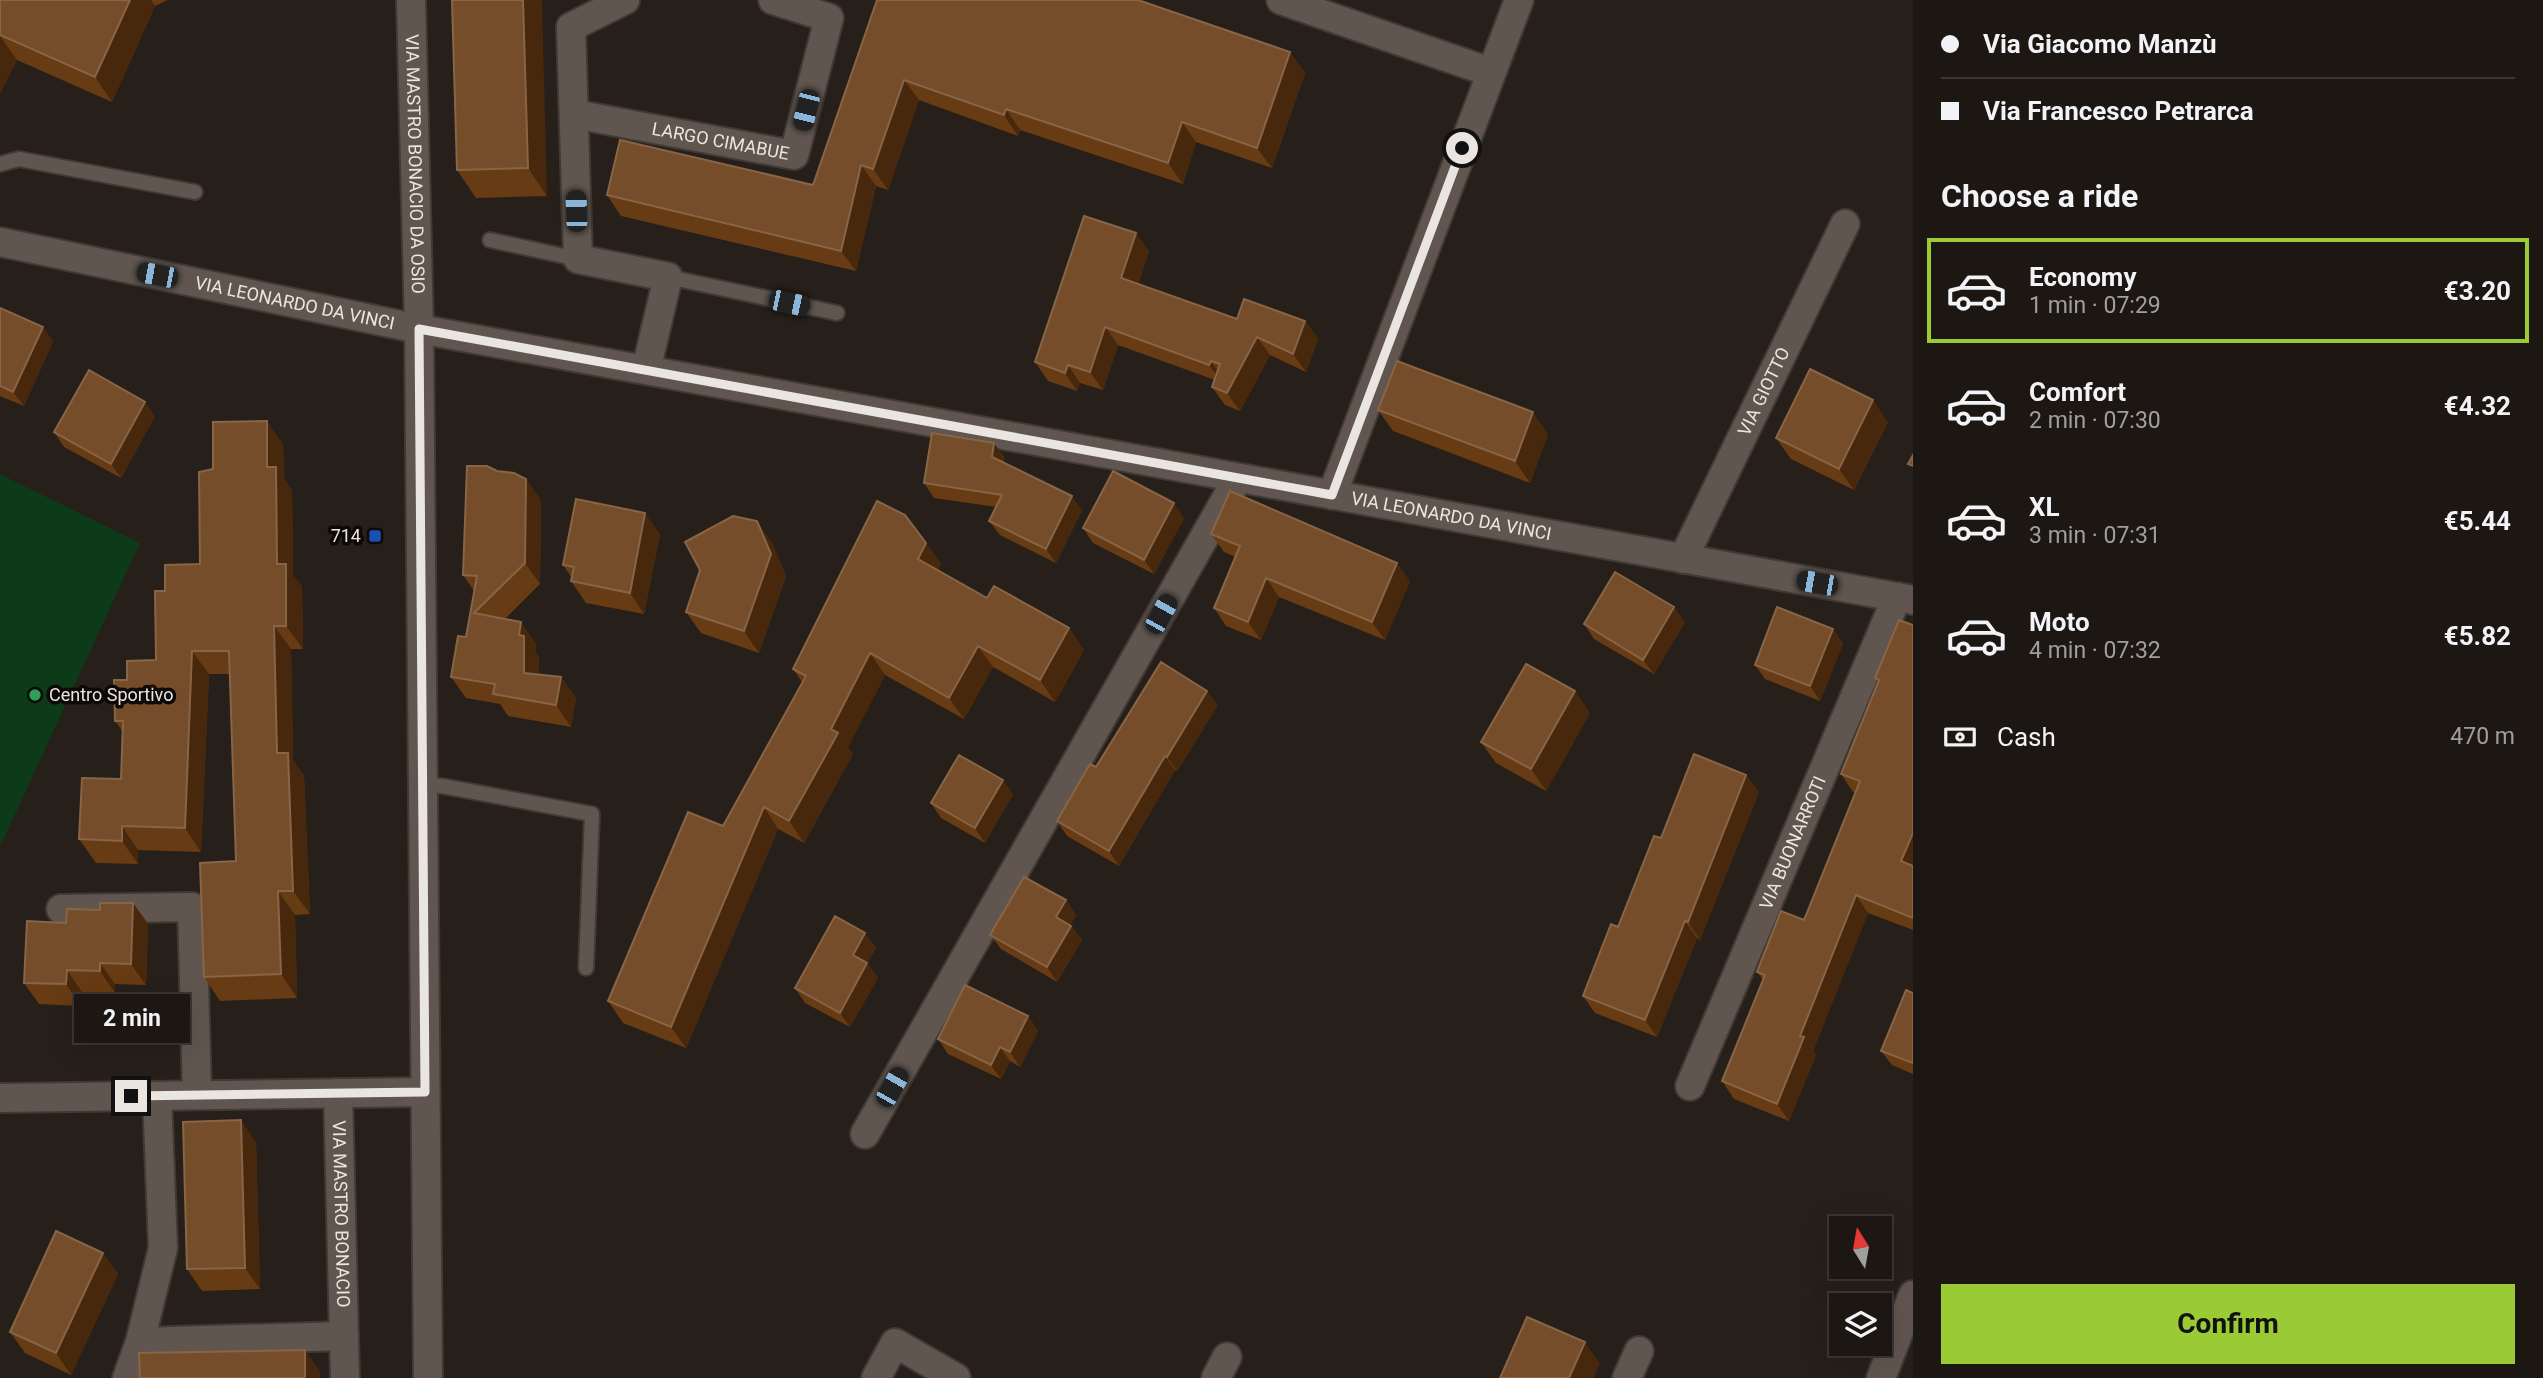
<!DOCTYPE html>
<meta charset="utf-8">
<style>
:root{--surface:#1d1713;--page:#2a2421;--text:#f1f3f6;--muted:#a09fa0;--line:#3b3633;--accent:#9acb34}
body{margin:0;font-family:Roboto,sans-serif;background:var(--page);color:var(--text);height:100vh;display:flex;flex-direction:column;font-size:26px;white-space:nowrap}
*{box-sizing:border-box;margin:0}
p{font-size:23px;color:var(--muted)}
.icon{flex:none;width:38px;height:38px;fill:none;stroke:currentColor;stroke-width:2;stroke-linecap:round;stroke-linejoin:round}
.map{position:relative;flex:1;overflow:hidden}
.panel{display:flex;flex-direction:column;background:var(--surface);width:630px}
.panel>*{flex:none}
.guide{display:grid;align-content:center;height:154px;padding:0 28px;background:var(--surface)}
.needle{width:46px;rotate:349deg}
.controls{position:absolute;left:1829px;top:1216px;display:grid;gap:14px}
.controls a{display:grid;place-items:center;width:63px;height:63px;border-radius:0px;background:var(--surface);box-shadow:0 7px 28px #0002,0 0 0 2px var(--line);font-size:35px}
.end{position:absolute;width:32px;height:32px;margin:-16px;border:9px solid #ebe5e1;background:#111;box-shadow:0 0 0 4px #111}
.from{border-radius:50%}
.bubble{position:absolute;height:49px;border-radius:0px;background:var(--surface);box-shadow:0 7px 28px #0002,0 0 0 2px var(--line);font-size:23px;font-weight:700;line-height:49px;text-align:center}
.car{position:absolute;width:21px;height:42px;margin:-21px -10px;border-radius:9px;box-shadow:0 0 5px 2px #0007;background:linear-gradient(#222 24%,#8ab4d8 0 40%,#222 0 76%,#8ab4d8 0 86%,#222 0)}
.guide b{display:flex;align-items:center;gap:24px;height:66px;font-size:26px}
.guide b+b{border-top:2px solid var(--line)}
.guide i{width:18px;height:18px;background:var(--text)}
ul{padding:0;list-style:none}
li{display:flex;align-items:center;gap:21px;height:105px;margin:0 14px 10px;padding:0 14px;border:4px solid transparent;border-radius:0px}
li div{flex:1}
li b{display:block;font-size:26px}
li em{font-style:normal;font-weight:700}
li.current{border-color:var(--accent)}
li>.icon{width:63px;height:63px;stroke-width:1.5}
h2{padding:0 28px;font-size:32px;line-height:84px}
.pay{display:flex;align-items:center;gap:18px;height:77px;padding:0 28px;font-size:26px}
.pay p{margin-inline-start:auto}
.button{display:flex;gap:14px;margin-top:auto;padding:14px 28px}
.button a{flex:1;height:80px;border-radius:0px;background:var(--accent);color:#111;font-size:28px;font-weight:700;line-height:80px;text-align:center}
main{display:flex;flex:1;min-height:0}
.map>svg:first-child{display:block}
.green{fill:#0d3a19}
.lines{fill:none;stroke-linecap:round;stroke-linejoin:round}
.lane-casing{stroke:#403935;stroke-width:18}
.street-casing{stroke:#403935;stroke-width:32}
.lane{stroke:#60564f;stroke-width:14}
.street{stroke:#60564f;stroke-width:28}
.wall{fill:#673b13}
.shaded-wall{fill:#47280c}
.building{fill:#754d2a;stroke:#886546;stroke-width:2}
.route{stroke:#ebe5e1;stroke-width:9}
.transit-dot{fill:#1a4fb4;stroke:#0d0907;stroke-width:2.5}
.leisure-dot{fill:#2e9e5b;stroke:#0d0907;stroke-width:2.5}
.labels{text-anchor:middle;stroke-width:7;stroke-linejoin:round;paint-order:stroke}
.street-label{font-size:18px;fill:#ebe5e1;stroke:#0d0907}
.poi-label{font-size:18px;fill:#ebe5e1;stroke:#0d0907;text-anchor:end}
</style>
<main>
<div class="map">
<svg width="1913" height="1378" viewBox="0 0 1913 1378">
<rect width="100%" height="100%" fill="#271f19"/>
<!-- green -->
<path class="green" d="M 0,474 L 140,543 L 0,847 Z"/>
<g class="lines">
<defs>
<path id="lane" d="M 0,164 L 19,159 L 195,192
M 490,240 L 578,259
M 668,277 L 837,313
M 422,785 L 442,786 L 592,814 L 586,968"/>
<g id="street">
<path id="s1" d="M 411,0 L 419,329 L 428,1378"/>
<path d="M 625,0 L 571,27 L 578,259 L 668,277 L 646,370"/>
<path d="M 1281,0 L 1490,72"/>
<path id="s2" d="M 574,114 L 794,155 L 829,18 L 773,0"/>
<path id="s3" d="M 0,242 L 419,329 L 1913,600"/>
<path d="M 1332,495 L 1519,0"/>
<path id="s4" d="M 1683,559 L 1845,224"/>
<path d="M 61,909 L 192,907 L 197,1095"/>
<path id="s5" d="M 1690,1086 L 1897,597"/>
<path id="s6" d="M 338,1093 L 345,1378"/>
<path d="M 0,1098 L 424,1092"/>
<path d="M 865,1134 L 1238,478"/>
<path d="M 140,1342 L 344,1336"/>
<path d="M 127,1378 L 140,1342 L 163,1248 L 157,1096"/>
<path d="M 876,1378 L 895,1343 L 956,1378"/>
<path d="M 1216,1378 L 1227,1357"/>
<path d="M 1627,1378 L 1639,1351"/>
<path d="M 1881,1378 L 1913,1295"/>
</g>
</defs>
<!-- lane casing -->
<use href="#lane" class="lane-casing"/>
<!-- street casing -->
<use href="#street" class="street-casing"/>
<!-- lane -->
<use href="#lane" class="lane"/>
<!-- street -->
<use href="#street" class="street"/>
</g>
<!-- wall -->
<path class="wall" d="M 0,0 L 168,0 L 155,6 L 112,102 L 17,60 L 0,93 Z
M 452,0 L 547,196 L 476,198 L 457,170 Z
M 877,0 L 1290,52 L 1305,73 L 1272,168 L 1196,142 L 1183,184 L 1020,130 L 1018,136 L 919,100 L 888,190 L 876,186 L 856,271 L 621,216 L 607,195 L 813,185 Z
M 1149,251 L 1138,284 L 1237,319 L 1305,321 L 1318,339 L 1306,372 L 1270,355 L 1240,411 L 1225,405 L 1212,387 L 1215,380 L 1118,345 L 1103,390 L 1080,383 L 1077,391 L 1048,381 L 1035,362 Z
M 0,308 L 53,341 L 24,406 L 0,396 Z
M 1378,410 L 1548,434 L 1530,483 L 1393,431 Z
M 155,416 L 121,478 L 64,447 L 54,432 Z
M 1888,422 L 1854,490 L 1791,459 L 1776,438 Z
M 994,443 L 1004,457 L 1004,462 L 1082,510 L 1056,563 L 1000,535 L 989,521 L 996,507 L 934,498 L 924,483 Z
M 283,444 L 284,478 L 292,491 L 293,575 L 302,587 L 303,649 L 291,649 L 293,760 L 304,776 L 310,914 L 295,915 L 297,998 L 220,1001 L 204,977 L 236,861 L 230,674 L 209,674 L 201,852 L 138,850 L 138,864 L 96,863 L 79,839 L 121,779 L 123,732 L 115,721 L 127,680 L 156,660 L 165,591 L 200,564 L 213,469 Z
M 497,471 L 526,479 L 541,501 L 540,584 L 505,619 L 536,644 L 535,651 L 539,657 L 539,675 L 561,677 L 576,698 L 571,727 L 508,716 L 500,704 L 466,698 L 451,677 L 466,637 L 474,591 L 463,575 Z
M 1184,518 L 1154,574 L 1093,543 L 1083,528 Z
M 660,534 L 644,614 L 586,603 L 571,581 L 572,578 L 563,565 Z
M 1211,534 L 1410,581 L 1385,640 L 1279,597 L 1261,640 L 1226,626 L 1214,608 L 1235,557 L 1224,552 Z
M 772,543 L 786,576 L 759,653 L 701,633 L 686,612 Z
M 926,543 L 941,564 L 938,570 L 987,598 L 1069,628 L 1084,650 L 1055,702 L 993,667 L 964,719 L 885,675 L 848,747 L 853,754 L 804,843 L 778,829 L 686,1048 L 623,1023 L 608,1001 L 723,826 L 802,682 L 793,669 Z
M 1685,622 L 1654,674 L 1594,639 L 1584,624 Z
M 1913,625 L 1913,930 L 1868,913 L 1813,1051 L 1816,1055 L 1789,1121 L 1734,1099 L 1722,1081 L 1763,980 L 1757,972 L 1804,920 L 1856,792 L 1853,792 L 1841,774 L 1878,683 L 1875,678 Z
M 1833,629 L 1843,644 L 1820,701 L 1765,679 L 1755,665 Z
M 1218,705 L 1177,771 L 1175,770 L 1119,866 L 1067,836 L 1057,821 L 1096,767 Z
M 1590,713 L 1546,791 L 1496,763 L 1481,742 Z
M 1746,775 L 1759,792 L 1700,940 L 1697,938 L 1657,1037 L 1595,1013 L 1583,996 L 1618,927 L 1661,838 Z
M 1013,794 L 985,843 L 941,818 L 931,803 Z
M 1066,900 L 1076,915 L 1070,925 L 1082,940 L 1057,982 L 1001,949 L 990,935 Z
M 133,903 L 148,924 L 146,985 L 115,984 L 115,993 L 82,992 L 81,1006 L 39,1004 L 24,983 L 66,923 L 100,910 Z
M 865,933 L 876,948 L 867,963 L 878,978 L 850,1027 L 805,1003 L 795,988 Z
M 1913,993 L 1913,1074 L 1892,1065 L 1881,1051 Z
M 1028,1016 L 1038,1031 L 1020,1067 L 1010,1061 L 1001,1079 L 948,1054 L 938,1039 Z
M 256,1142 L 260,1289 L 202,1291 L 187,1269 Z
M 103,1253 L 118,1274 L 71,1375 L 25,1353 L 10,1332 Z"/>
<!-- shaded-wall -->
<path class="shaded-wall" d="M 130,0 L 151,0 L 155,6 L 112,102 L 95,77 Z
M 523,0 L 542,0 L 547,196 L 528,168 Z
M 0,36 L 17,60 L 0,93 Z
M 1290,52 L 1305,73 L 1272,168 L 1257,148 Z
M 904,80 L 919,100 L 888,190 L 873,169 Z
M 1006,109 L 1020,130 L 1018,136 L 1004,115 Z
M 1182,122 L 1196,142 L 1183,184 L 1168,163 Z
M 861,165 L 876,186 L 856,271 L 841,251 Z
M 1136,233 L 1149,251 L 1134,296 L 1121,278 Z
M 1305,321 L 1318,339 L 1306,372 L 1293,354 Z
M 43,327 L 53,341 L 24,406 L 13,392 Z
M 1105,327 L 1118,345 L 1103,390 L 1090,372 Z
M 1257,337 L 1270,355 L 1240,411 L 1227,393 Z
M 1211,361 L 1224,379 L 1222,383 L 1209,365 Z
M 1068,365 L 1080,383 L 1077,391 L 1065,373 Z
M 1873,400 L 1888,422 L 1854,490 L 1839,469 Z
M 145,402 L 155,416 L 121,478 L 111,464 Z
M 1533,412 L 1548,434 L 1530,483 L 1515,461 Z
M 267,421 L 283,444 L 284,478 L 292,491 L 293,575 L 302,587 L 303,649 L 286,626 L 277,564 L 267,467 Z
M 994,443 L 1004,457 L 1002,471 L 992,457 Z
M 526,479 L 541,501 L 540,584 L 525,563 Z
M 1072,496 L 1082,510 L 1056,563 L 1046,549 Z
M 1174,503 L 1184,518 L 1154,574 L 1144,560 Z
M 645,513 L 660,534 L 644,614 L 630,593 Z
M 757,521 L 772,543 L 786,576 L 759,653 L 744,631 Z
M 926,543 L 941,564 L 932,580 L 918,559 Z
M 1397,563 L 1410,581 L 1385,640 L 1372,622 Z
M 1266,578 L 1279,597 L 1261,640 L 1248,622 Z
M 1674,607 L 1685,622 L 1654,674 L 1643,660 Z
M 521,622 L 536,644 L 535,651 L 539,657 L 539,695 L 524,673 L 519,635 Z
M 274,626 L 291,649 L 293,760 L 304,776 L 310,914 L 293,891 L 277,753 Z
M 1069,628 L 1084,650 L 1055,702 L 1040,680 Z
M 1833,629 L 1843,644 L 1820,701 L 1810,686 Z
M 978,646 L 993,667 L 964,719 L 949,698 Z
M 192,651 L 209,674 L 201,852 L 185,828 Z
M 870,653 L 885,675 L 848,747 L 853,754 L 804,843 L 789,821 L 831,729 Z
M 561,677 L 576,698 L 571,727 L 556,705 Z
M 1207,691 L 1218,705 L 1177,771 L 1167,757 Z
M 1575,691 L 1590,713 L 1546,791 L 1531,769 Z
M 1165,756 L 1175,770 L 1119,866 L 1109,851 Z
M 1746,775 L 1759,792 L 1700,940 L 1688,922 Z
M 1003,780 L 1013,794 L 985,843 L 975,828 Z
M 764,807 L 778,829 L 686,1048 L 671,1027 Z
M 122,826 L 138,850 L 138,864 L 122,841 Z
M 1913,833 L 1913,878 L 1901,861 Z
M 278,891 L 295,915 L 297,998 L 281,974 Z
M 1856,895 L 1868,913 L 1813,1051 L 1816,1055 L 1789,1121 L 1777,1104 L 1800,1036 Z
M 1066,900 L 1076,915 L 1066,932 L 1056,917 Z
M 133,903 L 148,924 L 146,985 L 131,964 Z
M 1685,921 L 1697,938 L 1657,1037 L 1645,1020 Z
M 1071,926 L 1082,940 L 1057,982 L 1047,967 Z
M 865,933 L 876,948 L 863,970 L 853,955 Z
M 100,963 L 115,984 L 115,993 L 100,971 Z
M 867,963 L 878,978 L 850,1027 L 840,1013 Z
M 67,970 L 82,992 L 81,1006 L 66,984 Z
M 1028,1016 L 1038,1031 L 1020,1067 L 1010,1052 Z
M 1000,1047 L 1010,1061 L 1001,1079 L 991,1065 Z
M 241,1120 L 256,1142 L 260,1289 L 245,1268 Z
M 103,1253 L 118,1274 L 71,1375 L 56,1353 Z
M 1585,1342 L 1600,1364 L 1593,1378 L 1569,1378 Z
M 305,1350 L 320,1372 L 320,1378 L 305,1378 Z"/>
<!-- building -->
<path class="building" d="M 0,0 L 130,0 L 95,77 L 0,35 Z
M 452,0 L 523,0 L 528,168 L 457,170 Z
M 877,0 L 1138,0 L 1290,52 L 1257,148 L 1182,122 L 1168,163 L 1006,109 L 1004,115 L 904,80 L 873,169 L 861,165 L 841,251 L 607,195 L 620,140 L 813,185 Z
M 1084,216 L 1136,233 L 1121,278 L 1237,319 L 1244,299 L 1305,321 L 1293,354 L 1257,337 L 1227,393 L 1212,387 L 1220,364 L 1211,361 L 1209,365 L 1105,327 L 1090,372 L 1068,365 L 1065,373 L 1035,362 Z
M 0,308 L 43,327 L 13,392 L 0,386 Z
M 1397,361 L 1533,412 L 1515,461 L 1378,410 Z
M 1810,369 L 1873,400 L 1839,469 L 1776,438 Z
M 89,370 L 145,402 L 111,464 L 54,432 Z
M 267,421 L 267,467 L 276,467 L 277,564 L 286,564 L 286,626 L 274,626 L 277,753 L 288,753 L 293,891 L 278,891 L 281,974 L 204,977 L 200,863 L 236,861 L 229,651 L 192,651 L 185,828 L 122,826 L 122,841 L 79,839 L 82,778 L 121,779 L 123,721 L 115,721 L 114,680 L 127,680 L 127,661 L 156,660 L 155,591 L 165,591 L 165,565 L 200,564 L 199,472 L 213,469 L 213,422 Z
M 932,433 L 994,443 L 992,457 L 1072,496 L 1046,549 L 989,521 L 1002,495 L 924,483 Z
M 1913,455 L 1913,466 L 1908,464 Z
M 467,466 L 487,466 L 497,471 L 514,473 L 526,479 L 525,563 L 474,613 L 521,622 L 519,635 L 524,636 L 524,673 L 561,677 L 556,705 L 493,694 L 495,684 L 451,677 L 458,636 L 466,637 L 477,576 L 463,575 Z
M 1113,471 L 1174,503 L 1144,560 L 1083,528 Z
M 1230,491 L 1397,563 L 1372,622 L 1266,578 L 1248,622 L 1214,608 L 1240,546 L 1211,534 Z
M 576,499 L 645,513 L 630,593 L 571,581 L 574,567 L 563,565 Z
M 877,501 L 905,515 L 926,543 L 918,559 L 987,598 L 994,586 L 1069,628 L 1040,680 L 978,646 L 949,698 L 870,653 L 831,729 L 838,733 L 789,821 L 764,807 L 671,1027 L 608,1001 L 688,812 L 723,826 L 806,676 L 793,669 Z
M 733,516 L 757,521 L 771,554 L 744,631 L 686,612 L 700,570 L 685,542 Z
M 1615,572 L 1674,607 L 1643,660 L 1584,624 Z
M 1777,607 L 1833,629 L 1810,686 L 1755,665 Z
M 1899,620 L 1913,625 L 1913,833 L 1901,861 L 1913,866 L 1913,918 L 1856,895 L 1800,1036 L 1804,1037 L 1777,1104 L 1722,1081 L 1765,975 L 1757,972 L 1781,911 L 1804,920 L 1860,781 L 1841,774 L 1879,680 L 1875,678 Z
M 1161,662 L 1207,691 L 1167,757 L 1165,756 L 1109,851 L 1057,821 L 1090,764 L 1096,767 Z
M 1526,664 L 1575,691 L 1531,769 L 1481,742 Z
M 1694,754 L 1746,775 L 1688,922 L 1685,921 L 1645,1020 L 1583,996 L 1611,924 L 1618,927 L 1654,836 L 1661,838 Z
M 959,755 L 1003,780 L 975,828 L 931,803 Z
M 1024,877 L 1066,900 L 1056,917 L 1071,926 L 1047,967 L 990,935 Z
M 100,903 L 133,903 L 131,964 L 100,963 L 100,971 L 67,970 L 66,984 L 24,983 L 27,921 L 66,923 L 67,909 L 100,910 Z
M 835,916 L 865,933 L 853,955 L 867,963 L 840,1013 L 795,988 Z
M 965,985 L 1028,1016 L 1010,1052 L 1000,1047 L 991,1065 L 938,1039 Z
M 1906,990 L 1913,993 L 1913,1063 L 1881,1051 Z
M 241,1120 L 245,1268 L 187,1269 L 183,1122 Z
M 56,1231 L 103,1253 L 56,1353 L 10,1332 Z
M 1527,1317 L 1585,1342 L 1569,1378 L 1500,1378 Z
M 305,1350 L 305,1378 L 140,1378 L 139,1353 Z"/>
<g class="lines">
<!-- route -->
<path class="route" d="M 131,1096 L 425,1092 L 419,329 L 1332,495 L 1462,148"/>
</g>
<!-- markers -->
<rect class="transit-dot" x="368" y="529" width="14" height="14" rx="3.5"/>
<circle class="leisure-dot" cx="35" cy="695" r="7"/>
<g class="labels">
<!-- street labels -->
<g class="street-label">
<text dy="6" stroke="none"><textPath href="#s2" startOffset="149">LARGO CIMABUE</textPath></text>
<text dy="6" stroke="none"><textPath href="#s1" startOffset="164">VIA MASTRO BONACIO DA OSIO</textPath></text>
<text dy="6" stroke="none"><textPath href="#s3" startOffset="301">VIA LEONARDO DA VINCI</textPath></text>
<text dy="6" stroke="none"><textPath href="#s4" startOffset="186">VIA GIOTTO</textPath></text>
<text dy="6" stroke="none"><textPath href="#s3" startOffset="1477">VIA LEONARDO DA VINCI</textPath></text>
<text dy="6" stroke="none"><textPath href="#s5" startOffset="264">VIA BUONARROTI</textPath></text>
<text dy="6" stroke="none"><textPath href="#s6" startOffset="121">VIA MASTRO BONACIO</textPath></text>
</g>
<!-- poi labels -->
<g class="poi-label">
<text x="361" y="542">714</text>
<text x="49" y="701" text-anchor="start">Centro Sportivo</text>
</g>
</g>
</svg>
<div class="controls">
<a><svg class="needle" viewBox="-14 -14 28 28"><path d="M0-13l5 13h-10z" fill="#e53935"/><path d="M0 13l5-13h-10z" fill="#a09fa0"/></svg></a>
<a><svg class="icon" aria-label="layers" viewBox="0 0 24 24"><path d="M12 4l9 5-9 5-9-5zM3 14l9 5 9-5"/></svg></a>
</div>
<i class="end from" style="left:1462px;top:148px"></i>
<i class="end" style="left:131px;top:1096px"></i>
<div class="bubble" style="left:74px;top:994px;width:116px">2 min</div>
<i class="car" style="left:806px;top:110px;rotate:194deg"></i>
<i class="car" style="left:576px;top:211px;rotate:358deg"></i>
<i class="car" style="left:157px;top:275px;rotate:281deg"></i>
<i class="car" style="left:789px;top:303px;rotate:102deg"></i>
<i class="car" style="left:1817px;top:583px;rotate:280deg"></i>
<i class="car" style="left:1161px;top:614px;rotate:29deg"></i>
<i class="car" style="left:892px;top:1087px;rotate:30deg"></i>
</div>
<section class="panel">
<div class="guide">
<b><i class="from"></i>Via Giacomo Manzù</b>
<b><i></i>Via Francesco Petrarca</b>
</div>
<h2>Choose a ride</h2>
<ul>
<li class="current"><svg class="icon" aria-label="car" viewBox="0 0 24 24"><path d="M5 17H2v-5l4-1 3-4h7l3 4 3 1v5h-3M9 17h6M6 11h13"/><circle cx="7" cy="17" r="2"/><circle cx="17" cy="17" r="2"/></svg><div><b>Economy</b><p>1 min · 07:29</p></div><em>€3.20</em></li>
<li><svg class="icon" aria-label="car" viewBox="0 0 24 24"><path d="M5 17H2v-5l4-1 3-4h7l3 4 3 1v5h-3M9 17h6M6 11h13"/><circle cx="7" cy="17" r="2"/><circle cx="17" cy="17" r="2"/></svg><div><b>Comfort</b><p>2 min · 07:30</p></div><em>€4.32</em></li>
<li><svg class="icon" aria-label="car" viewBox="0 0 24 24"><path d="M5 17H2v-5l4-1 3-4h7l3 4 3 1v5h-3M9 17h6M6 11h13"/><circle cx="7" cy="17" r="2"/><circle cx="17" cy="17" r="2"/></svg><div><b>XL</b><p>3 min · 07:31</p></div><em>€5.44</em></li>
<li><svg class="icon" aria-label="car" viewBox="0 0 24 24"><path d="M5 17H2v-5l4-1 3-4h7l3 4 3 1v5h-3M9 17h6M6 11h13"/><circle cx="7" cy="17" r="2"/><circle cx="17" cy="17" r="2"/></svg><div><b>Moto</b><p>4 min · 07:32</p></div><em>€5.82</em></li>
</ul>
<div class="pay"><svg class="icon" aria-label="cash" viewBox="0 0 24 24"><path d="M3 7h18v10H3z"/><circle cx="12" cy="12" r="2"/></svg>Cash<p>470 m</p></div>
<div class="button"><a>Confirm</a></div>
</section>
</main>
